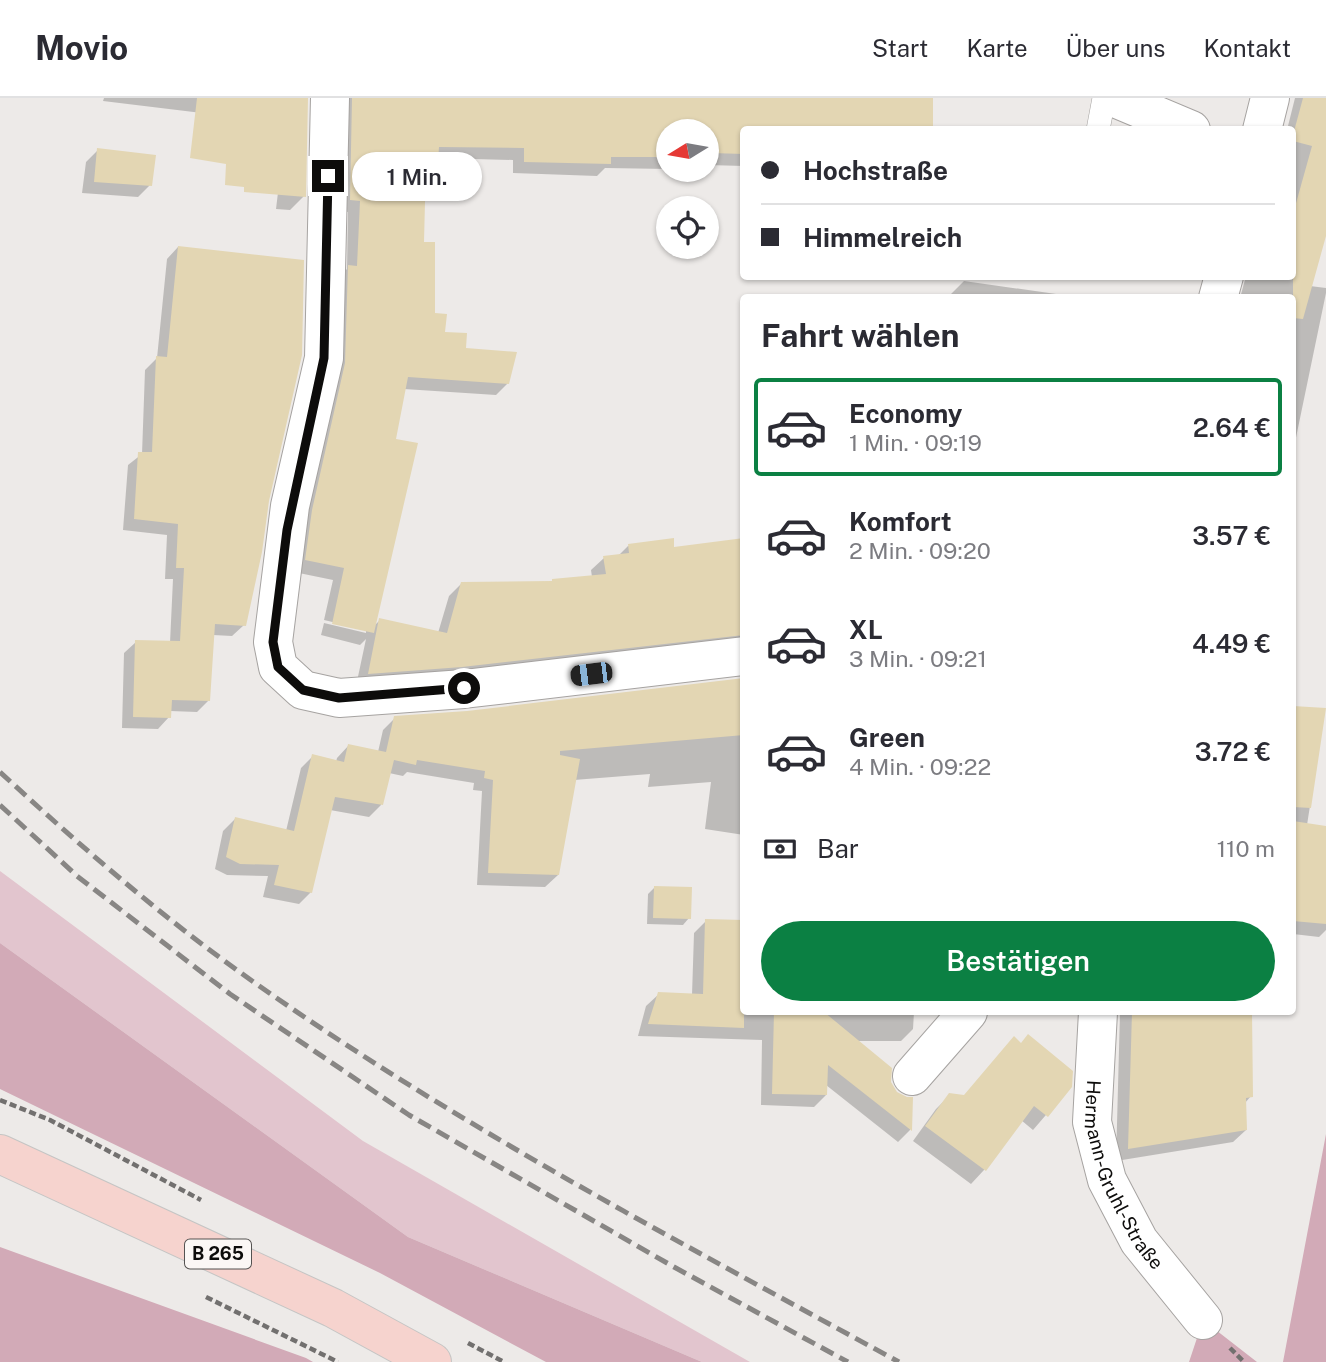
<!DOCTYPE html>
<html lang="de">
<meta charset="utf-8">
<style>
:root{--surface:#fff;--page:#f2f2f3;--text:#2b2b33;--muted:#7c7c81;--line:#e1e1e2;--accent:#0b8043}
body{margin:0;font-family:"Public Sans",sans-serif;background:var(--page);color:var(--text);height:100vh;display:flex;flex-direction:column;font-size:26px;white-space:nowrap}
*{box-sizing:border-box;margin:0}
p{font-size:23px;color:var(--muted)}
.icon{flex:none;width:38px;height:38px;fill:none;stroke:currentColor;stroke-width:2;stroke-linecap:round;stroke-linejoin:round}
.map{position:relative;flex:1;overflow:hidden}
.drawer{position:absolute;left:740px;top:196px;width:556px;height:721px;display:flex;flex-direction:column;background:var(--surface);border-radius:7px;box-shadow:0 2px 5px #0004}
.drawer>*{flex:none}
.top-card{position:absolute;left:740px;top:28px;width:556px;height:154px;border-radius:7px;box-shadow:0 2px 5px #0004;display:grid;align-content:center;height:154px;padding:0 21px;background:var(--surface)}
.needle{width:46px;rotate:259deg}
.fabs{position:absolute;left:656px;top:21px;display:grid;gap:14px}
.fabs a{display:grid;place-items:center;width:63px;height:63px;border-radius:50%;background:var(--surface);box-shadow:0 2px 5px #0004;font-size:35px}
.end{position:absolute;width:32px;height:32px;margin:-16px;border:9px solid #0d0c0b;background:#fff;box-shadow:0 0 0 4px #fff}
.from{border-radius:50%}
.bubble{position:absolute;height:49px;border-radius:24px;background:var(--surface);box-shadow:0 2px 5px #0004;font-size:23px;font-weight:600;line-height:49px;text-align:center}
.car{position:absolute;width:21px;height:42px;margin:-21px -10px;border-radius:9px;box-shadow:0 0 5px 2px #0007;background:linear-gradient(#222 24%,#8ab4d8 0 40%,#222 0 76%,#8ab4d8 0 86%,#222 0)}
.top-card b{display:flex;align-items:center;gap:24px;height:66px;font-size:26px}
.top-card b+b{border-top:2px solid var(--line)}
.top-card i{width:18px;height:18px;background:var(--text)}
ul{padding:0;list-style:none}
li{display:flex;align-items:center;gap:21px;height:98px;margin:0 14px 10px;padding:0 7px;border:4px solid transparent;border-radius:7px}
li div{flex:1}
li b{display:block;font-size:26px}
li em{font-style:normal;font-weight:600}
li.selected{border-color:var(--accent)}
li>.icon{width:63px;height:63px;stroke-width:1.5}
h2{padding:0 21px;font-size:32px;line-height:84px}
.pay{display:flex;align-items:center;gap:18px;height:77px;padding:0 21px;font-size:26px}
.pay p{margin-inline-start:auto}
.primary-button{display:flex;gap:14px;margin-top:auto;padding:14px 21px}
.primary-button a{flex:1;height:80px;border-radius:42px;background:var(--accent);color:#fff;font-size:28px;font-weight:600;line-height:80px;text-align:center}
header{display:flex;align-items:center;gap:42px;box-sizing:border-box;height:98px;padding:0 35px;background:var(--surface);border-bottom:2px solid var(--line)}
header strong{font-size:33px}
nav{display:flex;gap:38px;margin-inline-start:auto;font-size:24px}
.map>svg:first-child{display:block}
.green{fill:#e2c5ce}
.forest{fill:#d2aab7}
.shadow{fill:#0003}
.building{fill:#e3d6b3}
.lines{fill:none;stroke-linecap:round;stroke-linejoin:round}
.service-casing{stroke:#a6a3a1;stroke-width:24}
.minor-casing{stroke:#a6a3a1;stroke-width:40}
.primary-casing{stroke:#c5c5c4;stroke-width:40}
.path{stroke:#72706f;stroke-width:4.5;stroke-dasharray:7 3.5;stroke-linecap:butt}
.service{stroke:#fff;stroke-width:23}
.minor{stroke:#fff;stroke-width:38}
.primary{stroke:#f6d3ce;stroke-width:38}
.rail{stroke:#888684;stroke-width:5;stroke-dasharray:14 7;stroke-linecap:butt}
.route{stroke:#0d0c0b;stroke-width:9}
.labels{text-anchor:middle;stroke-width:5;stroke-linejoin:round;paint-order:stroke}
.shield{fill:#fbf7f5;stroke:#545251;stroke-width:2}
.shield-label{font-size:18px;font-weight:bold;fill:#0d0c0b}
.street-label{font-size:19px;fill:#0d0c0b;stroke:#fbf7f5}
</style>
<header>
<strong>Movio</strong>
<nav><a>Start</a><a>Karte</a><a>Über uns</a><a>Kontakt</a></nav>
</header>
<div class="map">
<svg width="1326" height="1264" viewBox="0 0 1326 1264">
<rect width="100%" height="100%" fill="#edeae8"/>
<!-- green -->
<path class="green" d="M 0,773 L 363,1043 L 750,1264 L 702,1264 L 408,1139 L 0,845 Z"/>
<!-- forest -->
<path class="forest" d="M 0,845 L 408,1139 L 702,1264 L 546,1264 L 380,1175 L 0,991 Z
M 1326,1036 L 1326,1264 L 1283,1264 Z
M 0,1149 L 306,1260 L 313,1264 L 0,1264 Z
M 1203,1222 L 1257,1264 L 1189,1264 Z"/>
<!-- shadow -->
<path class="shadow" d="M 104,0 L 222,0 L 210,16 L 103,3 Z
M 292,0 L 306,0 L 304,98 L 290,112 L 276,111 L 289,3 Z
M 337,0 L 926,0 L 744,32 L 744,68 L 707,67 L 707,33 L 668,33 L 668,71 L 605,70 L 597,78 L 513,75 L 513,62 L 436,60 L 436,64 L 424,76 L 422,146 L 433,217 L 444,236 L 508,285 L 496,297 L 404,291 L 394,342 L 374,528 L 380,522 L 438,535 L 449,498 L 462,485 L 551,484 L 592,479 L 591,472 L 604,460 L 618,458 L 628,448 L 672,451 L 744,442 L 744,553 L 356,588 L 366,541 L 360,547 L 321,537 L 324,525 L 366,535 L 366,532 L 324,522 L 333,482 L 294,474 L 337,181 L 347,171 L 348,114 L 338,113 Z
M 1295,0 L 1326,0 L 1326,131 L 1310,188 L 1326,190 L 1326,195 L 1293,354 L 1293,200 L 1240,200 L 1246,178 L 1293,178 L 1293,32 L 1287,32 Z
M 98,52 L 150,87 L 138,99 L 82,95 L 86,64 Z
M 178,149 L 267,403 L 244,527 L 232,538 L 213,537 L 209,602 L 197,614 L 170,613 L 169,619 L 158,631 L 122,630 L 124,555 L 136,544 L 170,545 L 173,481 L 165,481 L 167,437 L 123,432 L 128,367 L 142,356 L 145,272 L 157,260 L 167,161 Z
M 964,183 L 1084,200 L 951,200 L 951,196 Z
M 744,582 L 744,737 L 705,731 L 711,684 L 648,689 L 650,676 L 574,682 L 558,777 L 545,789 L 477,787 L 482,693 L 473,692 L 474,685 L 407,674 L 403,678 L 389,675 L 381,707 L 369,719 L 330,712 L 311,794 L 299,806 L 263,799 L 268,778 L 227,777 L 215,771 L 223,733 L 235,721 L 286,733 L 301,670 L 313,658 L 336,664 L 337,660 L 349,647 L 378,654 L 383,632 L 395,620 L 467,614 Z
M 1293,609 L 1325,612 L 1307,727 L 1326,730 L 1326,832 L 1319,839 L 1293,836 Z
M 655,789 L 689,820 L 683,827 L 647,826 L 648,796 Z
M 706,823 L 744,914 L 914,914 L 913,931 L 901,943 L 856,943 L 896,995 L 911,1001 L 910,1032 L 898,1044 L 826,987 L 826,997 L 814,1009 L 761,1007 L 762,942 L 638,938 L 646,908 L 659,896 L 692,897 L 694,835 Z
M 1120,914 L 1250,914 L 1251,998 L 1245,1005 L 1246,1032 L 1233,1044 L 1116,1063 Z
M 1070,989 L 1033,1032 L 1021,1022 L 984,1072 L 971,1086 L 913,1043 L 936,1011 L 950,997 L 963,999 Z"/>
<!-- building -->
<path class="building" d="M 197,0 L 308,0 L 306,99 L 244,94 L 244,89 L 225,87 L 226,66 L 190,60 Z
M 352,0 L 933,0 L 933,32 L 744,32 L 744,56 L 711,55 L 711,60 L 707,60 L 707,33 L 668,33 L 668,59 L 611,59 L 611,66 L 524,64 L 524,50 L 439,49 L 438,64 L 427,64 L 425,104 L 424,144 L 435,144 L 435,215 L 447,216 L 445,234 L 467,235 L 466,250 L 517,254 L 509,286 L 408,279 L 396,341 L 418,345 L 374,535 L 332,526 L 344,470 L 305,462 L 312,412 L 345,265 L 348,167 L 357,168 L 360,103 L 350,102 Z
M 1303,0 L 1326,0 L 1326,138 L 1303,221 L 1293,220 L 1293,116 L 1312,48 L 1293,43 L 1293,37 Z
M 97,50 L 156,57 L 152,88 L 94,84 Z
M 178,148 L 304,162 L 302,257 L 269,403 L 262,454 L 246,528 L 215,526 L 210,603 L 172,602 L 171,620 L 133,619 L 135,542 L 180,543 L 184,470 L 176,470 L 178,426 L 134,421 L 138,354 L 152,354 L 156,258 L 167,259 Z
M 674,440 L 674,449 L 744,440 L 744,537 L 462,569 L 368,576 L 379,520 L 447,535 L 461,484 L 552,483 L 552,481 L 606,476 L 603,458 L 629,455 L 628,446 Z
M 744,580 L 744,637 L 560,653 L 560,657 L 580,661 L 559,777 L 488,775 L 493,682 L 484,680 L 485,673 L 417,662 L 416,667 L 394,662 L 383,707 L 335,699 L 312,795 L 274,787 L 279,767 L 240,766 L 226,759 L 235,719 L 294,733 L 312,656 L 344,664 L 348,646 L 386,654 L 394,618 L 467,613 Z
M 1293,608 L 1326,610 L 1311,710 L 1293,709 Z
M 1293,723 L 1326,728 L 1326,826 L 1293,823 Z
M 654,788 L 692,789 L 691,821 L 653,820 Z
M 705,821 L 744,822 L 744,930 L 648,926 L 658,894 L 703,896 Z
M 774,914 L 824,914 L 892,970 L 891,984 L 897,994 L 907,999 L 913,999 L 912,1033 L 828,967 L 827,997 L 772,996 Z
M 1132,914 L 1252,914 L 1253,999 L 1246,1000 L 1247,1032 L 1128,1051 Z
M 1028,936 L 1073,973 L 1072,989 L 1048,1019 L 1034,1008 L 986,1073 L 925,1028 L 949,995 L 964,997 L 1014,938 L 1021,945 Z"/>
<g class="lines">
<defs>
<path id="service" d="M 1098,32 L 1104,0"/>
<g id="minor">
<path d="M 330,0 L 324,260 L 290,408 L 273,544 L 278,569 L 303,592 L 339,600 L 464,591 L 744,558"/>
<path d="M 1115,0 L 1191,32"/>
<path d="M 1262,32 L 1270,0"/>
<path d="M 1218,200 L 1224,178"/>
<path id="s1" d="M 1098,914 L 1092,1024 L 1107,1082 L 1139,1143 L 1203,1222"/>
<path d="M 912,978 L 968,914"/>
</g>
<path id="primary" d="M 0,1056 L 333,1210 L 432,1264"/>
</defs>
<!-- service casing -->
<use href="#service" class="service-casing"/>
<!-- minor casing -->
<use href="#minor" class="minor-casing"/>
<!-- primary casing -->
<use href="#primary" class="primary-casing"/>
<!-- path -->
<path class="path" d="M 0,1002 L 50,1022 L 201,1102
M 206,1199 L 338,1264
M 468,1245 L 504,1264
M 1230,1250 L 1244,1264"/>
<!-- service -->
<use href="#service" class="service"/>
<!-- minor -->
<use href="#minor" class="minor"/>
<!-- primary -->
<use href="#primary" class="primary"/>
<!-- rail -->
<path class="rail" d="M 0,674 C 77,745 156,814 241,875 C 448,1023 676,1142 899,1264
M 0,707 L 77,778 L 230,896 L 409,1017 L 674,1169 L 848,1264"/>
</g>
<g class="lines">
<!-- route -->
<path class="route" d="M 328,78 L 324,260 L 287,432 L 273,544 L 278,569 L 303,592 L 339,600 L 464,590"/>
</g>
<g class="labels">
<!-- shield labels -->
<rect class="shield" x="185" y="1141.5" width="66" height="29" rx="5"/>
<g class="shield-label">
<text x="218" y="1162">B 265</text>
</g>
<!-- street labels -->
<g class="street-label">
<text dy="7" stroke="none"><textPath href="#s1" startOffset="170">Hermann-Gruhl-Straße</textPath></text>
</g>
</g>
</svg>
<div class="fabs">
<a><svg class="needle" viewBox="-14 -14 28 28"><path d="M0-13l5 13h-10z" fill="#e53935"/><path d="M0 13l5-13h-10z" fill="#7c7c81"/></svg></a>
<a><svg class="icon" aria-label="locate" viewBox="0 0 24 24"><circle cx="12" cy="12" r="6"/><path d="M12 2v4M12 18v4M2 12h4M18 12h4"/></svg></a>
</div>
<i class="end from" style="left:464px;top:590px"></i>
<i class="end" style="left:328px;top:78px"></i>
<div class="bubble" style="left:352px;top:54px;width:130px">1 Min.</div>
<i class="car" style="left:591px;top:576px;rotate:263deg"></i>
<div class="top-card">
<b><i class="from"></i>Hochstraße</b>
<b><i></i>Himmelreich</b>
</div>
<section class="drawer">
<h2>Fahrt wählen</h2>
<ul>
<li class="selected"><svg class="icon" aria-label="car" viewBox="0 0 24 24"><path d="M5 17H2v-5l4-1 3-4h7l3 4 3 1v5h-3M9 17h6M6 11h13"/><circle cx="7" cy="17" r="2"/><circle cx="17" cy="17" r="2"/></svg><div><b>Economy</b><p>1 Min. · 09:19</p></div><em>2.64 €</em></li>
<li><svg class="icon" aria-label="car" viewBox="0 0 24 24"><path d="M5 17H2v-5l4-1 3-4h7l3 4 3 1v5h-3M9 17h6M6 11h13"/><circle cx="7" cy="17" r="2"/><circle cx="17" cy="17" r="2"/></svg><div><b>Komfort</b><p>2 Min. · 09:20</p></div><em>3.57 €</em></li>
<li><svg class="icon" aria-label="car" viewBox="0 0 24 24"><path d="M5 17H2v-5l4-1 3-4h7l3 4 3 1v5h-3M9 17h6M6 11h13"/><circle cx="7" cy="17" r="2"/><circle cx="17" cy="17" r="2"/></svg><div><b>XL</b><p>3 Min. · 09:21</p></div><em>4.49 €</em></li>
<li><svg class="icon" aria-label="car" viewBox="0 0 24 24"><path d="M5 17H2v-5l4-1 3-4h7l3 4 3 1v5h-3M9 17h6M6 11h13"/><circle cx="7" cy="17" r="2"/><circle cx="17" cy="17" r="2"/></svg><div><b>Green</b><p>4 Min. · 09:22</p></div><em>3.72 €</em></li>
</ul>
<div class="pay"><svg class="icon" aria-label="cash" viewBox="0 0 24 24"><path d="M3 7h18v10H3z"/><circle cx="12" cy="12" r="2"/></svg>Bar<p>110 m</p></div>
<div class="primary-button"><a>Bestätigen</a></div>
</section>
</div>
